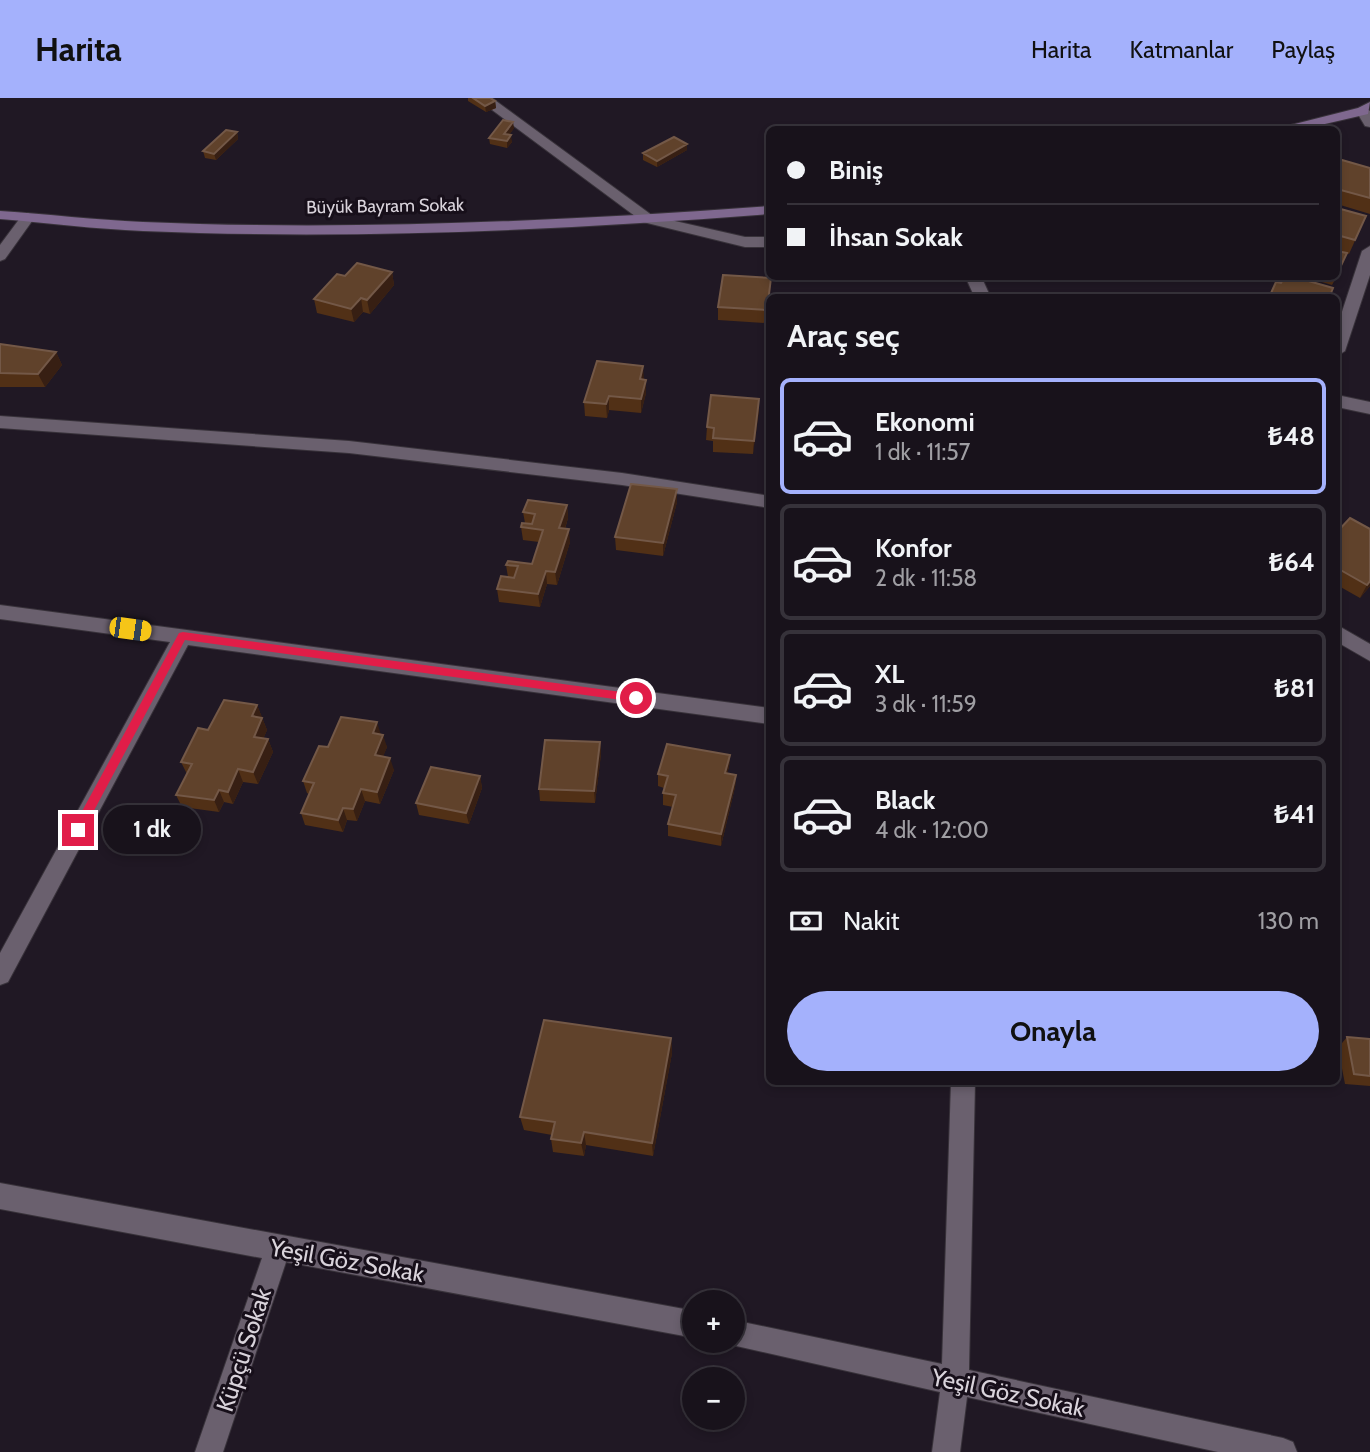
<!DOCTYPE html>
<html lang="tr">
<meta charset="utf-8">
<style>
:root{--surface:#18121b;--page:#211b24;--text:#f1f3f6;--muted:#9f9ea3;--line:#36323a;--accent:#a4b1fc}
body{margin:0;font-family:Cabin,sans-serif;background:var(--page);color:var(--text);height:100vh;display:flex;flex-direction:column;font-size:26px;white-space:nowrap}
*{box-sizing:border-box;margin:0}
p{font-size:23px;color:var(--muted)}
.icon{flex:none;width:38px;height:38px;fill:none;stroke:currentColor;stroke-width:2;stroke-linecap:round;stroke-linejoin:round}
.map{position:relative;flex:1;overflow:hidden}
.drawer{position:absolute;left:766px;top:196px;width:574px;height:791px;display:flex;flex-direction:column;background:var(--surface);border-radius:10px;box-shadow:0 4px 10px #0003,0 0 0 2px var(--line)}
.drawer>*{flex:none}
.guide{position:absolute;left:766px;top:28px;width:574px;height:154px;border-radius:10px;box-shadow:0 4px 10px #0003,0 0 0 2px var(--line);display:grid;align-content:center;height:154px;padding:0 21px;background:var(--surface)}
.buttons{position:absolute;left:682px;top:1192px;display:grid;gap:14px}
.buttons a{display:grid;place-items:center;width:63px;height:63px;border-radius:50%;background:var(--surface);box-shadow:0 4px 10px #0003,0 0 0 2px var(--line);font-size:35px}
.end{position:absolute;width:32px;height:32px;margin:-16px;border:9px solid #e11d48;background:#fff;box-shadow:0 0 0 4px #fff}
.from{border-radius:50%}
.bubble{position:absolute;height:49px;border-radius:24px;background:var(--surface);box-shadow:0 4px 10px #0003,0 0 0 2px var(--line);font-size:23px;font-weight:700;line-height:49px;text-align:center}
.car{position:absolute;width:21px;height:42px;margin:-21px -10px;border-radius:9px;box-shadow:0 0 5px 2px #0007;background:linear-gradient(#f5c518 24%,#345 0 40%,#f5c518 0 76%,#345 0 86%,#f5c518 0)}
.guide b{display:flex;align-items:center;gap:24px;height:66px;font-size:26px}
.guide b+b{border-top:2px solid var(--line)}
.guide i{width:18px;height:18px;background:var(--text)}
ul{padding:0;list-style:none}
li{display:flex;align-items:center;gap:21px;height:116px;margin:0 14px 10px;padding:0 7px;border:4px solid var(--line);border-radius:10px}
li div{flex:1}
li b{display:block;font-size:26px}
li em{font-style:normal;font-weight:700}
li.selected{border-color:var(--accent)}
li>.icon{width:63px;height:63px;stroke-width:1.5}
h2{padding:0 21px;font-size:32px;line-height:84px}
.pay{display:flex;align-items:center;gap:18px;height:77px;padding:0 21px;font-size:26px}
.pay p{margin-inline-start:auto}
.cta{display:flex;gap:14px;margin-top:auto;padding:14px 21px}
.cta a{flex:1;height:80px;border-radius:42px;background:var(--accent);color:#111;font-size:28px;font-weight:700;line-height:80px;text-align:center}
header{display:flex;align-items:center;gap:42px;box-sizing:border-box;height:98px;padding:0 35px;background:var(--accent);color:#111}
header strong{font-size:33px}
nav{display:flex;gap:38px;margin-inline-start:auto;font-size:24px}
.map>svg:first-child{display:block}
.lines{fill:none;stroke-linecap:round;stroke-linejoin:round}
.street-casing{stroke:#38323a;stroke-width:2}
.secondary-casing{stroke:#38323a;stroke-width:2}
.street{fill:#6a606e;fill-rule:evenodd}
.secondary{fill:#7f688f;fill-rule:evenodd}
.wall{fill:#513016}
.shaded-wall{fill:#371f13}
.building{fill:#60422b;stroke:#735847;stroke-width:2}
.route{fill:#e11d48}
.labels{text-anchor:middle;stroke-width:6;stroke-linejoin:round;paint-order:stroke}
.far-street-label{font-size:18px;fill:#d9d3db;stroke:#170f1a}
.near-street-label{font-size:24px;fill:#d9d3db;stroke:#170f1a}
</style>
<header>
<strong>Harita</strong>
<nav><a>Harita</a><a>Katmanlar</a><a>Paylaş</a></nav>
</header>
<div class="map">
<svg width="1370" height="1354" viewBox="0 0 1370 1354">
<rect width="100%" height="100%" fill="#201824"/>
<g class="lines">
<defs>
<path id="street" d="M 476,0 L 492,0 L 653,118 L 745,139 L 770,139 L 770,149 L 745,149 L 643,124 Z
M 1363,9 L 1370,13 L 1370,29 L 1365,28 L 1356,13 Z
M 28,115 L 35,119 L 5,161 L 0,163 L 0,147 L 23,116 Z
M 1370,148 L 1370,177 L 1345,253 L 1337,258 L 1337,229 L 1362,153 Z
M 965,178 L 981,178 L 991,200 L 975,200 Z
M 1337,297 L 1370,304 L 1370,316 L 1337,309 Z
M 0,318 L 349,343 L 622,375 L 770,398 L 770,410 L 622,387 L 349,355 L 0,330 Z
M 0,507 L 770,610 L 770,626 L 188,547 L 8,884 L 0,887 L 0,855 L 170,544 L 0,521 Z
M 1337,527 L 1370,546 L 1370,563 L 1337,544 Z
M 951,984 L 975,984 L 969,1272 L 1283,1340 L 1293,1344 L 1297,1354 L 1218,1354 L 967,1299 L 960,1354 L 932,1354 L 940,1294 L 723,1245 L 733,1242 L 733,1222 L 942,1266 Z
M 0,1085 L 695,1213 L 695,1240 L 286,1164 L 223,1354 L 195,1354 L 262,1160 L 0,1111 Z"/>
<path id="secondary" d="M 1370,4 L 1368,16 L 1299,32 L 1271,32 L 1358,10 Z
M 770,108 L 770,116 C 562,132 352,142 143,133 C 95,131 48,125 0,121 L 0,113 C 48,116 95,122 143,124 C 352,133 562,123 770,108 Z"/>
</defs>
<!-- street casing -->
<use href="#street" class="street-casing"/>
<!-- secondary casing -->
<use href="#secondary" class="secondary-casing"/>
<!-- street -->
<use href="#street" class="street"/>
<!-- secondary -->
<use href="#secondary" class="secondary"/>
</g>
<!-- wall -->
<path class="wall" d="M 468,0 L 490,0 L 495,3 L 496,10 L 486,14 L 468,3 Z
M 514,30 L 509,37 L 512,44 L 507,50 L 490,46 L 489,40 Z
M 237,34 L 238,41 L 216,62 L 205,60 L 203,53 Z
M 687,52 L 657,69 L 643,62 L 643,55 Z
M 1337,70 L 1370,70 L 1370,116 L 1337,106 Z
M 1337,110 L 1366,118 L 1349,156 L 1337,152 Z
M 392,174 L 394,187 L 370,216 L 363,214 L 354,224 L 317,215 L 314,201 L 345,178 Z
M 1301,178 L 1337,178 L 1332,187 Z
M 1276,184 L 1329,200 L 1269,200 Z
M 770,193 L 766,225 L 718,222 L 718,209 Z
M 0,246 L 56,254 L 62,267 L 45,289 L 0,289 Z
M 644,281 L 646,282 L 646,295 L 641,315 L 609,312 L 607,320 L 585,318 L 584,304 Z
M 759,301 L 753,356 L 713,354 L 713,343 L 706,342 L 707,329 Z
M 677,404 L 663,458 L 616,452 L 615,439 Z
M 567,407 L 568,420 L 565,431 L 570,444 L 557,487 L 547,486 L 540,509 L 499,504 L 497,491 L 508,479 L 506,467 L 532,466 L 539,444 L 523,442 L 521,429 L 525,425 L 523,414 Z
M 1370,431 L 1370,488 L 1360,500 L 1337,487 L 1337,434 Z
M 257,607 L 267,632 L 263,641 L 268,641 L 273,654 L 258,686 L 243,684 L 233,706 L 224,704 L 219,714 L 182,709 L 176,697 L 187,676 L 181,664 L 208,632 Z
M 381,637 L 387,649 L 383,658 L 394,672 L 380,706 L 365,703 L 357,723 L 347,722 L 343,734 L 305,727 L 301,715 L 309,696 L 307,695 L 303,683 L 328,649 Z
M 600,644 L 601,656 L 595,705 L 540,703 L 539,691 Z
M 730,657 L 729,669 L 727,675 L 736,677 L 735,689 L 721,748 L 668,738 L 668,726 L 673,709 L 663,707 L 663,695 L 664,690 L 658,688 L 658,676 Z
M 480,678 L 482,690 L 469,726 L 419,717 L 416,705 Z
M 1347,939 L 1370,941 L 1370,988 L 1345,986 L 1338,950 Z
M 671,940 L 672,955 L 653,1058 L 586,1047 L 584,1058 L 553,1054 L 551,1041 L 552,1037 L 524,1032 L 520,1019 Z"/>
<!-- shaded-wall -->
<path class="shaded-wall" d="M 495,3 L 496,10 L 486,14 L 485,8 Z
M 513,24 L 514,30 L 505,43 L 504,36 Z
M 237,34 L 238,41 L 216,62 L 214,56 Z
M 511,37 L 512,44 L 507,50 L 507,43 Z
M 687,46 L 687,52 L 657,69 L 657,63 Z
M 392,174 L 394,187 L 370,216 L 367,202 Z
M 361,200 L 363,214 L 354,224 L 351,211 Z
M 56,254 L 62,267 L 45,289 L 38,276 Z
M 643,268 L 644,281 L 640,281 Z
M 646,282 L 646,295 L 641,315 L 641,301 Z
M 609,298 L 609,312 L 607,320 L 606,306 Z
M 759,301 L 759,314 L 753,356 L 754,343 Z
M 677,391 L 677,404 L 663,458 L 663,445 Z
M 567,407 L 568,420 L 561,443 L 559,430 Z
M 569,431 L 570,444 L 557,487 L 555,474 Z
M 546,473 L 547,486 L 540,509 L 538,496 Z
M 1370,483 L 1370,488 L 1360,500 L 1367,487 Z
M 257,607 L 267,632 L 259,651 L 254,639 L 252,618 Z
M 377,624 L 381,637 L 373,635 Z
M 383,637 L 387,649 L 379,669 L 375,657 Z
M 268,641 L 273,654 L 258,686 L 253,674 Z
M 600,644 L 601,656 L 595,705 L 594,693 Z
M 730,657 L 729,669 L 724,687 L 725,675 Z
M 390,660 L 394,672 L 380,706 L 377,694 Z
M 238,671 L 243,684 L 233,706 L 228,694 Z
M 736,677 L 735,689 L 721,748 L 721,736 Z
M 480,678 L 482,690 L 469,726 L 466,715 Z
M 361,691 L 365,703 L 357,723 L 353,711 Z
M 219,692 L 224,704 L 219,714 L 214,702 Z
M 343,710 L 347,722 L 343,734 L 338,722 Z
M 671,940 L 672,955 L 653,1058 L 652,1045 Z
M 584,1034 L 586,1047 L 584,1058 L 581,1045 Z"/>
<!-- building -->
<path class="building" d="M 473,0 L 490,0 L 495,3 L 485,8 Z
M 503,22 L 513,24 L 504,36 L 511,37 L 507,43 L 489,40 Z
M 226,32 L 237,34 L 214,56 L 203,53 Z
M 674,39 L 687,46 L 657,63 L 643,55 Z
M 1342,62 L 1370,70 L 1370,100 L 1337,91 L 1337,70 Z
M 1337,110 L 1366,118 L 1355,142 L 1337,137 Z
M 1337,153 L 1347,155 L 1338,174 L 1337,174 Z
M 357,165 L 392,174 L 367,202 L 361,200 L 351,211 L 314,201 L 337,176 L 345,178 Z
M 723,177 L 771,180 L 767,212 L 718,209 Z
M 1285,178 L 1291,178 L 1333,190 L 1329,200 L 1288,200 L 1271,195 L 1276,184 L 1281,185 Z
M 0,246 L 56,254 L 38,276 L 0,275 Z
M 597,263 L 643,268 L 640,281 L 646,282 L 641,301 L 609,298 L 606,306 L 584,304 Z
M 711,297 L 759,301 L 754,343 L 713,340 L 714,330 L 707,329 Z
M 631,386 L 677,391 L 663,445 L 615,439 Z
M 528,402 L 567,407 L 559,430 L 569,431 L 555,474 L 546,473 L 538,496 L 497,491 L 501,478 L 514,480 L 518,468 L 506,467 L 508,463 L 532,466 L 543,432 L 521,429 L 522,425 L 532,426 L 535,416 L 523,414 Z
M 1350,420 L 1370,431 L 1370,483 L 1367,487 L 1337,470 L 1337,434 Z
M 224,602 L 257,607 L 252,618 L 262,620 L 254,639 L 268,641 L 253,674 L 238,671 L 228,694 L 219,692 L 214,702 L 176,697 L 192,666 L 181,664 L 198,630 L 208,632 Z
M 341,619 L 377,624 L 373,635 L 383,637 L 375,657 L 390,660 L 377,694 L 361,691 L 353,711 L 343,710 L 338,722 L 301,715 L 314,685 L 303,683 L 319,648 L 328,649 Z
M 545,642 L 600,644 L 594,693 L 539,691 Z
M 667,646 L 730,657 L 725,675 L 736,677 L 721,736 L 668,726 L 676,697 L 663,695 L 668,678 L 658,676 Z
M 431,669 L 480,678 L 466,715 L 416,705 Z
M 1337,729 L 1340,753 L 1337,752 Z
M 544,922 L 671,940 L 652,1045 L 584,1034 L 581,1045 L 551,1041 L 555,1024 L 520,1019 Z
M 1347,939 L 1370,941 L 1370,978 L 1354,976 Z"/>
<!-- route -->
<path class="route" d="M 183,534 L 636,596 L 642,600 L 636,604 L 185,542 L 82,735 L 74,735 L 74,728 L 179,535 Z"/>
<g class="labels">
<!-- far-street labels -->
<g class="far-street-label">
<text transform="translate(385 108) rotate(-1)" y="6">Büyük Bayram Sokak</text>
</g>
<!-- near-street labels -->
<g class="near-street-label">
<text transform="translate(347 1163) rotate(10)" y="8">Yeşil Göz Sokak</text>
<text transform="translate(244 1252) rotate(-72)" y="8">Küpçü Sokak</text>
<text transform="translate(1008 1295) rotate(12)" y="8">Yeşil Göz Sokak</text>
</g>
</g>
</svg>
<div class="buttons">
<a>+</a>
<a>−</a>
</div>
<i class="end from" style="left:636px;top:600px"></i>
<i class="end" style="left:78px;top:732px"></i>
<div class="bubble" style="left:103px;top:707px;width:98px">1 dk</div>
<i class="car" style="left:130px;top:531px;rotate:98deg"></i>
<div class="guide">
<b><i class="from"></i>Biniş</b>
<b><i></i>İhsan Sokak</b>
</div>
<section class="drawer">
<h2>Araç seç</h2>
<ul>
<li class="selected"><svg class="icon" aria-label="car" viewBox="0 0 24 24"><path d="M5 17H2v-5l4-1 3-4h7l3 4 3 1v5h-3M9 17h6M6 11h13"/><circle cx="7" cy="17" r="2"/><circle cx="17" cy="17" r="2"/></svg><div><b>Ekonomi</b><p>1 dk · 11:57</p></div><em>₺48</em></li>
<li><svg class="icon" aria-label="car" viewBox="0 0 24 24"><path d="M5 17H2v-5l4-1 3-4h7l3 4 3 1v5h-3M9 17h6M6 11h13"/><circle cx="7" cy="17" r="2"/><circle cx="17" cy="17" r="2"/></svg><div><b>Konfor</b><p>2 dk · 11:58</p></div><em>₺64</em></li>
<li><svg class="icon" aria-label="car" viewBox="0 0 24 24"><path d="M5 17H2v-5l4-1 3-4h7l3 4 3 1v5h-3M9 17h6M6 11h13"/><circle cx="7" cy="17" r="2"/><circle cx="17" cy="17" r="2"/></svg><div><b>XL</b><p>3 dk · 11:59</p></div><em>₺81</em></li>
<li><svg class="icon" aria-label="car" viewBox="0 0 24 24"><path d="M5 17H2v-5l4-1 3-4h7l3 4 3 1v5h-3M9 17h6M6 11h13"/><circle cx="7" cy="17" r="2"/><circle cx="17" cy="17" r="2"/></svg><div><b>Black</b><p>4 dk · 12:00</p></div><em>₺41</em></li>
</ul>
<div class="pay"><svg class="icon" aria-label="cash" viewBox="0 0 24 24"><path d="M3 7h18v10H3z"/><circle cx="12" cy="12" r="2"/></svg>Nakit<p>130 m</p></div>
<div class="cta"><a>Onayla</a></div>
</section>
</div>
